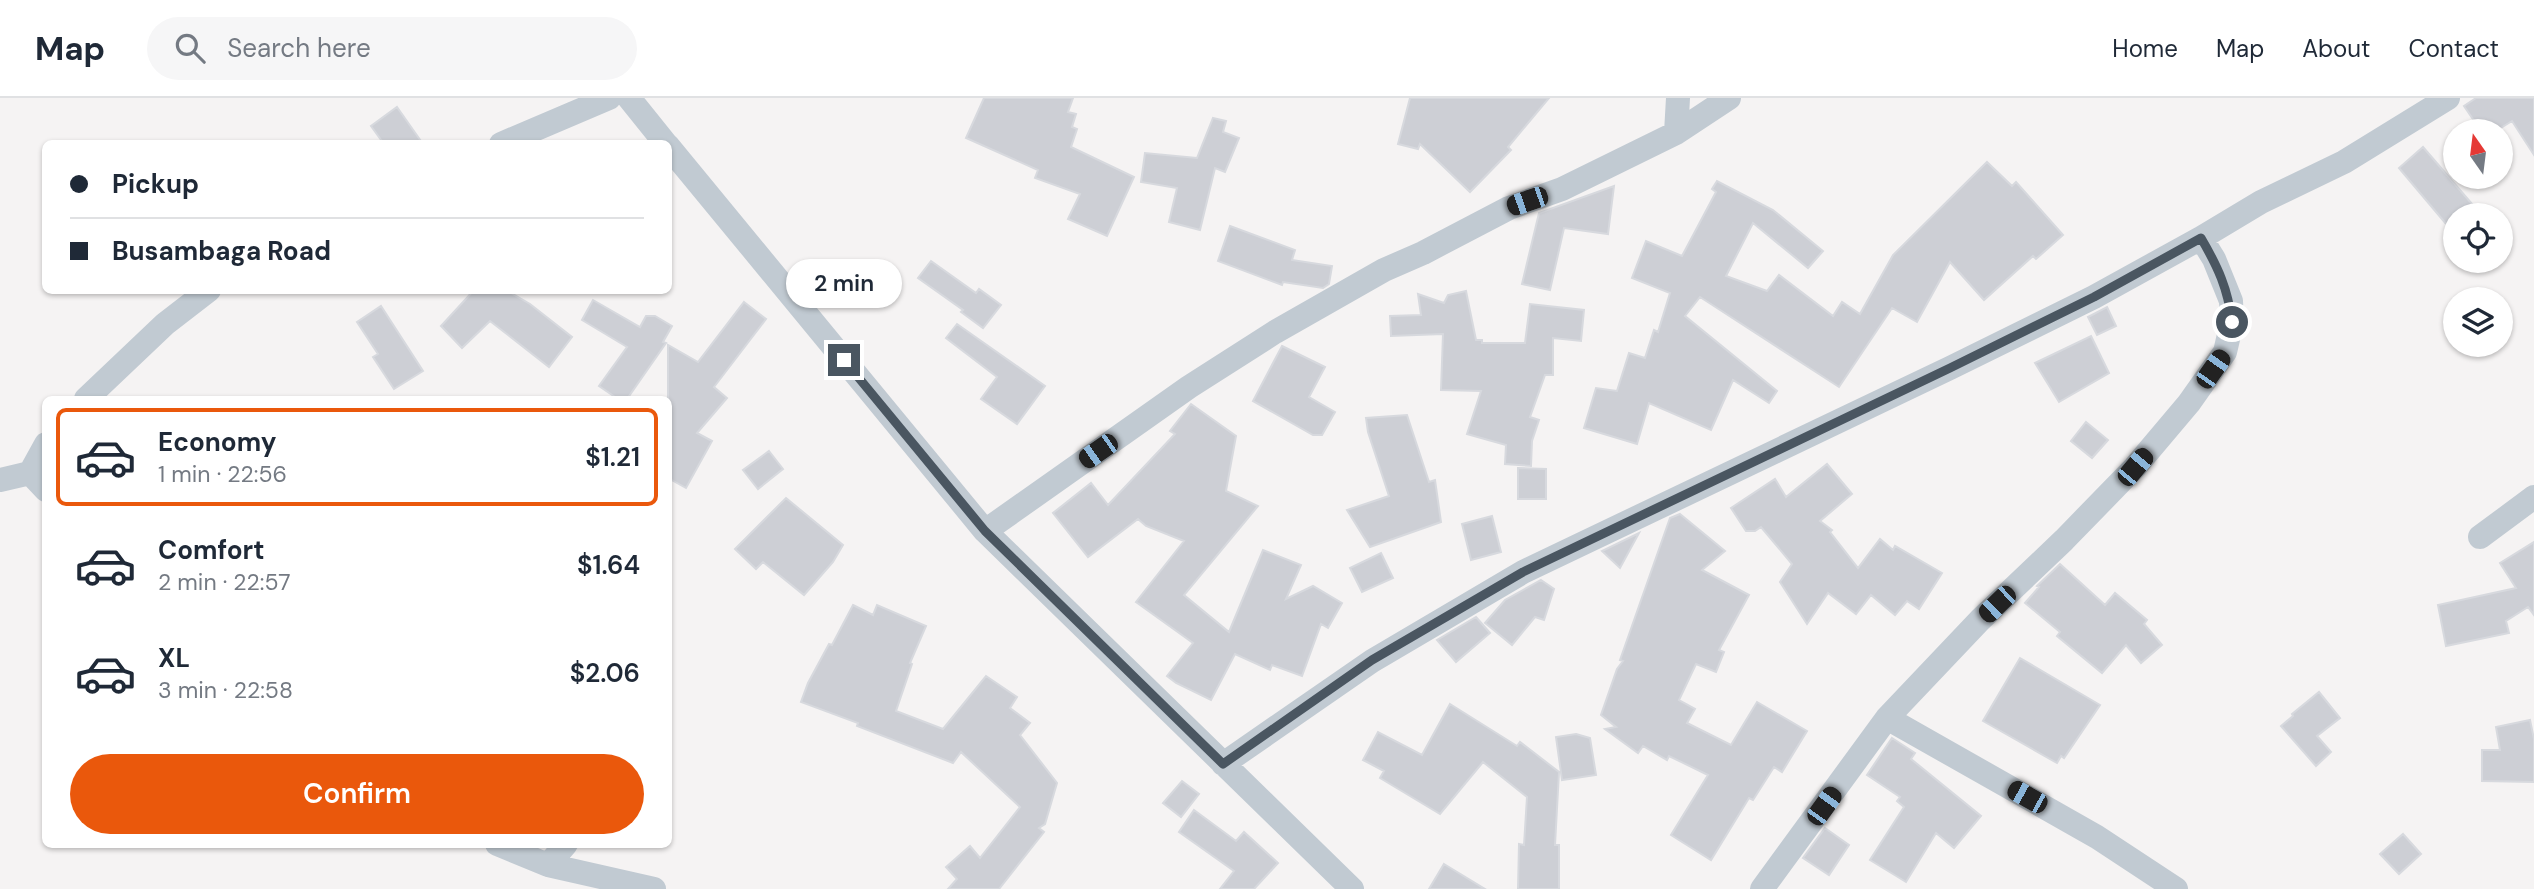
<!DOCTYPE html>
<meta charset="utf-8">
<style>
:root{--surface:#fff;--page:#f6f6f7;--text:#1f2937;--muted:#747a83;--line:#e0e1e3;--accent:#ea580c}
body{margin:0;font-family:"DM Sans",sans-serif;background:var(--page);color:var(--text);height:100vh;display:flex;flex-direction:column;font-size:26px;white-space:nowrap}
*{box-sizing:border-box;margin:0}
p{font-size:23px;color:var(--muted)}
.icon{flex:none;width:38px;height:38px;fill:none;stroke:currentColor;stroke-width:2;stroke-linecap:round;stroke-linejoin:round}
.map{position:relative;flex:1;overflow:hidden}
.panel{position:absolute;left:42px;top:298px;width:630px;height:452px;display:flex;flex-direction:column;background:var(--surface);border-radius:10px;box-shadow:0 2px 5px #0004}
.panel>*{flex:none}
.guide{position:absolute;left:42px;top:42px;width:630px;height:154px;border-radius:10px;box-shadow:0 2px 5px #0004;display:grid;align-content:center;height:154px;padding:0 28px;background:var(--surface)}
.needle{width:46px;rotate:346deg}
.fabs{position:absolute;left:2443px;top:21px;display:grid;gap:14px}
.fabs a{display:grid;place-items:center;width:70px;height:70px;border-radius:50%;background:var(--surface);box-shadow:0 2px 5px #0004;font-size:35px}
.end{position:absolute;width:32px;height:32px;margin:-16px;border:9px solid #4a5661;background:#fff;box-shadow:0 0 0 4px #fff}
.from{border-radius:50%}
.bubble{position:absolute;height:49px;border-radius:24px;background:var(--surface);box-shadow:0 2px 5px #0004;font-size:23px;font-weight:600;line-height:49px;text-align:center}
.car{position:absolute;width:21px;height:42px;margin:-21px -10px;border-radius:9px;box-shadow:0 0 5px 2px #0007;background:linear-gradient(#222 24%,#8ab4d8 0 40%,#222 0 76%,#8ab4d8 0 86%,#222 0)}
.guide b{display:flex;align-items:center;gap:24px;height:66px;font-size:26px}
.guide b+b{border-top:2px solid var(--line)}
.guide i{width:18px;height:18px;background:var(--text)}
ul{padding:12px 0 0;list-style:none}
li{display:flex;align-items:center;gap:21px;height:98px;margin:0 14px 10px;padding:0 14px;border:4px solid transparent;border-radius:10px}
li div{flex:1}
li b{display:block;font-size:26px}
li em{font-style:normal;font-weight:600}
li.current{border-color:var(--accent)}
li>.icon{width:63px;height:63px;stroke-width:1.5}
.cta{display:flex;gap:14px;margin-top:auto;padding:14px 28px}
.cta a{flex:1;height:80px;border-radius:42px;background:var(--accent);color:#fff;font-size:28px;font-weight:600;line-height:80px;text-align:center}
header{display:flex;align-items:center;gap:42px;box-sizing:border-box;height:98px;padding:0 35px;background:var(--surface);border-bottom:2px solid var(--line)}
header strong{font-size:33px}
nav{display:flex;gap:38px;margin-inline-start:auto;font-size:24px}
.search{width:490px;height:63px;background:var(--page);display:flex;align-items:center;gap:18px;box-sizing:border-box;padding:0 24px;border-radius:38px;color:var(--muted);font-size:26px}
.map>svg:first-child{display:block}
.building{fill:#cdcfd5;stroke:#d7d9de;stroke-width:2}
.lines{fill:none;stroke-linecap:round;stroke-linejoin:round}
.minor{stroke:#c1cad2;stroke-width:24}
.route{stroke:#4a5661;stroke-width:9}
</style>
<header>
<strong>Map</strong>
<div class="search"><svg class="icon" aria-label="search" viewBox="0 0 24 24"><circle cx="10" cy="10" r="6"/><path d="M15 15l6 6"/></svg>Search here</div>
<nav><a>Home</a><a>Map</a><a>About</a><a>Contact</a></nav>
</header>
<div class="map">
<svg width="2534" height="791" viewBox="0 0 2534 791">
<rect width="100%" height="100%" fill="#f5f3f3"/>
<!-- building -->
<path class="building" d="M 984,0 L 1073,0 L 1068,14 L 1076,16 L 1072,29 L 1077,31 L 1071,49 L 1134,79 L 1107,138 L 1068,121 L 1080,96 L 1035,80 L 1038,72 L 966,40 Z
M 1410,0 L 1549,0 L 1508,49 L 1511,52 L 1470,94 L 1420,46 L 1418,51 L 1398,46 Z
M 2476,0 L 2534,0 L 2534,57 L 2512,23 L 2496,33 L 2481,33 L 2464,8 Z
M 397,9 L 423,46 L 384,46 L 371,28 Z
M 1213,20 L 1226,23 L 1223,34 L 1239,40 L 1225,74 L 1215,70 L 1200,132 L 1169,124 L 1177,90 L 1141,84 L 1145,55 L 1197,60 Z
M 2423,49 L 2472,106 L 2459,117 L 2455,117 L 2455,120 L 2447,127 L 2399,70 Z
M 1987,64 L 2012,88 L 2016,84 L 2063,137 L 2036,161 L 2033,158 L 1984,202 L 1950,164 L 1917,224 L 1892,210 L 1839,289 L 1700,199 L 1685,218 L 1777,293 L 1769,305 L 1733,282 L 1711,332 L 1649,305 L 1637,346 L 1584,330 L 1596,290 L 1617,293 L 1629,255 L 1645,260 L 1654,232 L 1658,234 L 1670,195 L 1632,180 L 1646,143 L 1682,158 L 1716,94 L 1712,91 L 1717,83 L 1773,112 L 1823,153 L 1808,170 L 1753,125 L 1726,178 L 1767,193 L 1779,177 L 1833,218 L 1842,204 L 1860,216 L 1893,157 Z
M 1614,88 L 1608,136 L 1564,130 L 1550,192 L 1522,186 L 1539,115 Z
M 1230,128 L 1295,152 L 1292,162 L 1332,168 L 1329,186 L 1323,190 L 1283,184 L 1282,187 L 1218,163 Z
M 931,163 L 976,195 L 979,191 L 1001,207 L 983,230 L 961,214 L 963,212 L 918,180 Z
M 474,192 L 506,192 L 530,206 L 572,239 L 549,269 L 490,223 L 462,250 L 441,228 Z
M 1466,193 L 1476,242 L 1482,242 L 1482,245 L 1525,245 L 1530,206 L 1584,212 L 1581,243 L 1553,240 L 1553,277 L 1545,277 L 1530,319 L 1539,322 L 1532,343 L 1531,368 L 1505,366 L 1506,347 L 1467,336 L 1481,293 L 1441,292 L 1443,236 L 1391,238 L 1390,218 L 1421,217 L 1418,196 L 1444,205 L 1448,197 Z
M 593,202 L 640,229 L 646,218 L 655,218 L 672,228 L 663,244 L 666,245 L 627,301 L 618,301 L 599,288 L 627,249 L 582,222 Z
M 744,204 L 766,221 L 714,289 L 727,300 L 697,335 L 712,343 L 686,390 L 668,380 L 668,247 L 698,264 Z
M 381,208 L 423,273 L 394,291 L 373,259 L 378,256 L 357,224 Z
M 2107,209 L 2116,228 L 2097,237 L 2088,219 Z
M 957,226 L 1045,288 L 1017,326 L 981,301 L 997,279 L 946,240 Z
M 2091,238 L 2109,275 L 2059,304 L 2035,265 Z
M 1282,248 L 1325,269 L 1309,299 L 1335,314 L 1322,337 L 1313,337 L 1253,303 Z
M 1191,306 L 1236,338 L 1226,393 L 1258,408 L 1184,497 L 1229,534 L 1263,452 L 1301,467 L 1286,501 L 1313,488 L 1342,505 L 1328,530 L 1321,526 L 1302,578 L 1272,567 L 1270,572 L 1235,556 L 1211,602 L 1176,585 L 1167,578 L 1193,545 L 1136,504 L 1184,443 L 1146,428 L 1138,421 L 1088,459 L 1053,415 L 1091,385 L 1108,407 L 1175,336 L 1170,333 Z
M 1407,317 L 1429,384 L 1435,382 L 1441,424 L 1370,449 L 1347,412 L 1389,398 L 1368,334 L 1366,320 Z
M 2086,324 L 2108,342 L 2092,360 L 2071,343 Z
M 769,353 L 783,371 L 758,391 L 743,372 Z
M 1827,366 L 1852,396 L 1820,423 L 1832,432 L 1830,434 L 1858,470 L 1880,441 L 1893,452 L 1895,448 L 1942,475 L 1919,511 L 1907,503 L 1895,517 L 1871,497 L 1856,516 L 1828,495 L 1807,526 L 1780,484 L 1792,466 L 1761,429 L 1755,433 L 1746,433 L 1731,410 L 1775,381 L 1786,399 Z
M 1518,370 L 1546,371 L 1546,401 L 1518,401 Z
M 786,400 L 843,447 L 833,464 L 804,497 L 763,464 L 756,471 L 735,451 Z
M 1680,416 L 1725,453 L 1702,472 L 1749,497 L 1719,552 L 1724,554 L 1716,574 L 1696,566 L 1679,602 L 1695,611 L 1687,625 L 1731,647 L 1757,604 L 1807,633 L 1782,674 L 1774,669 L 1753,702 L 1749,700 L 1711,762 L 1671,737 L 1708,677 L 1669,658 L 1667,662 L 1643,648 L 1638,655 L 1605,631 L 1616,629 L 1601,617 L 1617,571 L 1623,563 L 1620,562 L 1670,420 Z
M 1492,418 L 1501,454 L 1471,462 L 1462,426 Z
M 1639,435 L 1620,470 L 1602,453 Z
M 2534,444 L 2534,517 L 2528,509 L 2506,523 L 2509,535 L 2446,548 L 2438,507 L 2516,490 L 2500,465 Z
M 1381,455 L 1393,480 L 1362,494 L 1350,470 Z
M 2060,466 L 2105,507 L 2115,495 L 2147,522 L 2144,526 L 2162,547 L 2141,565 L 2126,547 L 2102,575 L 2057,538 L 2060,534 L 2025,505 L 2039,489 L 2037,488 Z
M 1541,482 L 1554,491 L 1544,522 L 1535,519 L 1512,547 L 1485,525 L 1505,502 Z
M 853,507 L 873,517 L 877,507 L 926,528 L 910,565 L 912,566 L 896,613 L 943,631 L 986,578 L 1017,599 L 1010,610 L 1030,625 L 1020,637 L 1057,685 L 1045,726 L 1039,730 L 1044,734 L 999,791 L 948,791 L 957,781 L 946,769 L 970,748 L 980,760 L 1020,709 L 961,654 L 953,665 L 857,628 L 858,625 L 801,604 L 808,585 L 829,546 L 832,547 Z
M 1476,519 L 1490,535 L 1456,564 L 1437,542 Z
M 2020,560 L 2100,607 L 2064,660 L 2061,658 L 2057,665 L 1983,623 Z
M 2319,594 L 2340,620 L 2317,638 L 2331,654 L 2316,668 L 2281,628 L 2293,618 L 2292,616 Z
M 1450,606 L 1517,648 L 1520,644 L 1559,674 L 1555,747 L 1559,747 L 1559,791 L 1518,791 L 1519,746 L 1524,747 L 1527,699 L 1483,664 L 1440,716 L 1380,680 L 1384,673 L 1363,662 L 1378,634 L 1422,657 Z
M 2530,622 L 2534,641 L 2534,684 L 2482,683 L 2482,652 L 2500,652 L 2496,629 Z
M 1576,636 L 1590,640 L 1596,677 L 1562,682 L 1556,639 Z
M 1892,640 L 1915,655 L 1911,661 L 1981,718 L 1954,750 L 1936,735 L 1906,784 L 1870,762 L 1904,709 L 1897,703 L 1900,699 L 1867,677 Z
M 1182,683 L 1199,696 L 1181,719 L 1163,705 Z
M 1194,712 L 1236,743 L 1244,734 L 1278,765 L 1254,791 L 1220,791 L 1234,773 L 1179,734 Z
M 1825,730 L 1849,747 L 1829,777 L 1803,760 Z
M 2403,736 L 2421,756 L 2399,776 L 2380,756 Z
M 1444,766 L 1485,791 L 1429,791 Z"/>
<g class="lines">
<!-- minor -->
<path class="minor" d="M 629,0 L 666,46
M 1676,35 L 1678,0
M 501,46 L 609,0
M 668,48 L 985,433 L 1352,791
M 86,301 L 165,226 L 209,192
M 46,346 L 30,375 L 46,392
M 0,382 L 30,375
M 985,433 L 1189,289 L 1275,234 L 1384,172 L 1423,155 L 1509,110 L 1562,91 L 1676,35 L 1729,0
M 2480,439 L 2534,399
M 1887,620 L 2097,739 L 2176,791
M 1223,666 L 1372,563 L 1523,474 L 1950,270 L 2094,199 L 2201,140
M 497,746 L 548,767 L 654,791
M 548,767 L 566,746
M 1762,791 L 1887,620 L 1980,522 L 2064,442 L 2135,369 L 2189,305 L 2225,254 L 2232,224 L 2231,203 L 2214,161 L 2201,140 L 2261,104 L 2344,64 L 2448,0"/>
</g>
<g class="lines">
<!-- route -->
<path class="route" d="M 844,262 L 985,433 L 1223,666 L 1372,562 L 1523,474 L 1950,270 L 2094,199 L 2201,140 C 2218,169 2228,191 2232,224"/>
</g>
</svg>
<div class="fabs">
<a><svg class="needle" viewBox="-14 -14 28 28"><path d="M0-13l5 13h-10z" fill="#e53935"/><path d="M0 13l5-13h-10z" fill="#747a83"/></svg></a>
<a><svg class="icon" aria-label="locate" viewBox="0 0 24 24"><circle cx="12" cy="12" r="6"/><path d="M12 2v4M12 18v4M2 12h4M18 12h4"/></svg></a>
<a><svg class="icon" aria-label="layers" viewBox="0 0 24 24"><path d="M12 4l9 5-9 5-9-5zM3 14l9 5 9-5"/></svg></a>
</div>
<i class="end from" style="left:2232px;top:224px"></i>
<i class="end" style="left:844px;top:262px"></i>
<div class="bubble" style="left:786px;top:161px;width:116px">2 min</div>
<i class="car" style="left:1527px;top:103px;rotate:251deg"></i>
<i class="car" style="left:2213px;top:271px;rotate:35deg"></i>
<i class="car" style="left:1098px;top:353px;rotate:235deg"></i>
<i class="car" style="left:2135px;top:369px;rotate:40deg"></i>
<i class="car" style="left:1997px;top:506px;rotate:226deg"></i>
<i class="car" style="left:2027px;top:699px;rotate:299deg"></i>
<i class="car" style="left:1824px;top:708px;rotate:36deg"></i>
<div class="guide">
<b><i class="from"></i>Pickup</b>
<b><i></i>Busambaga Road</b>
</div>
<section class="panel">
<ul>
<li class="current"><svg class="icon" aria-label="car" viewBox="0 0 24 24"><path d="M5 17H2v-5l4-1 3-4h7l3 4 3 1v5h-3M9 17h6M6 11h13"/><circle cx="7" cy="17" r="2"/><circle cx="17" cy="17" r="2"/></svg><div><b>Economy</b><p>1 min · 22:56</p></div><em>$1.21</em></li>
<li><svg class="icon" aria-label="car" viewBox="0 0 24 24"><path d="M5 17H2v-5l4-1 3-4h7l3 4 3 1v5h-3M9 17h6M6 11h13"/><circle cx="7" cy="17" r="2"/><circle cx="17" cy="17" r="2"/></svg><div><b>Comfort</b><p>2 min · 22:57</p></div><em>$1.64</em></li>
<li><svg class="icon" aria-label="car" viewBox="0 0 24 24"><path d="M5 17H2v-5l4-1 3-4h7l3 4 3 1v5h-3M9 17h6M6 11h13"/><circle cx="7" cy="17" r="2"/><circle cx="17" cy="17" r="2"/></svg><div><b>XL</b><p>3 min · 22:58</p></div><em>$2.06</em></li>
</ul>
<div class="cta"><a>Confirm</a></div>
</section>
</div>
